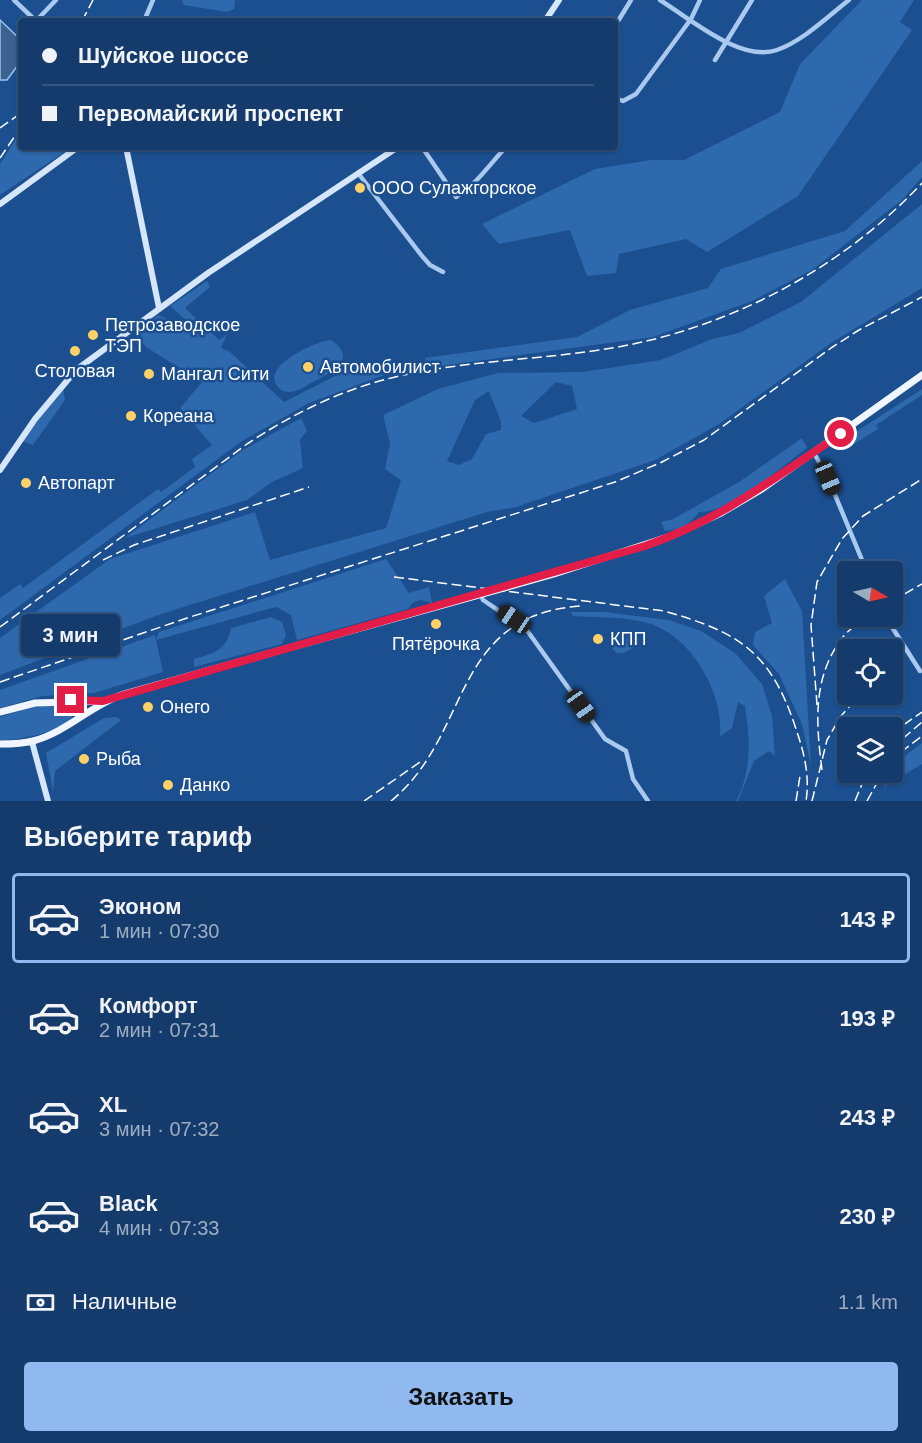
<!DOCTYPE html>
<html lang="ru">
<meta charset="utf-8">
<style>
:root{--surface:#143b6b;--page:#1d4271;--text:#f1f3f6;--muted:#9dadc1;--line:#33557e;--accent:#90b9f0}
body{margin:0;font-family:Helvetica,sans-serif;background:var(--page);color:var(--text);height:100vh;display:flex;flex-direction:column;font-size:22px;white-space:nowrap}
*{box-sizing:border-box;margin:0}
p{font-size:20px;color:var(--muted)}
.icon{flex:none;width:33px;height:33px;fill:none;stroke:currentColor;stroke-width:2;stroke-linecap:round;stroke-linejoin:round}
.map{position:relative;height:801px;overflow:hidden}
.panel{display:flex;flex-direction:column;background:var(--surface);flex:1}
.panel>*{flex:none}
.top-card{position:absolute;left:18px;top:18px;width:600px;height:132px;border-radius:6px;box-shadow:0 2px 4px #0004,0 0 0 2px var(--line);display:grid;align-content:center;height:132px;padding:0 24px;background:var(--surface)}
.needle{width:39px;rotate:99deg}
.fabs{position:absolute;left:837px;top:561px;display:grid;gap:12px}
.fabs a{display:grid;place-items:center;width:66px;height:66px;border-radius:6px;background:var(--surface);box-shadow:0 2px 4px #0004,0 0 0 2px var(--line);font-size:30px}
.end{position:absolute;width:27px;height:27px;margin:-14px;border:8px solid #e11d48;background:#fff;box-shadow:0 0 0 3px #fff}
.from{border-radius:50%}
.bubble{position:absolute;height:42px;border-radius:6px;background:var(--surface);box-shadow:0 2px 4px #0004,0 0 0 2px var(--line);font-size:20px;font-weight:600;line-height:42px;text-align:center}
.car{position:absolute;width:18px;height:36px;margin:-18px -9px;border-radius:8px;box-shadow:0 0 4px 2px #0007;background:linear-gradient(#222 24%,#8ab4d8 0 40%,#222 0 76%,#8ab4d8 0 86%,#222 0)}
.top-card b{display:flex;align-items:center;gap:21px;height:57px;font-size:22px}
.top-card b+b{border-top:2px solid var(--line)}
.top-card i{width:15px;height:15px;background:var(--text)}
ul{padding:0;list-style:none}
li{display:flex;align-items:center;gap:18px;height:90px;margin:0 12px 9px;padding:0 12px;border:3px solid transparent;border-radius:6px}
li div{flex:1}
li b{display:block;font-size:22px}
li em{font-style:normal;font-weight:600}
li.current{border-color:var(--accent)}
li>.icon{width:54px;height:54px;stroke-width:1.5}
h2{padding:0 24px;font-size:27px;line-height:72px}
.pay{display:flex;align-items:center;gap:15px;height:66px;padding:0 24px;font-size:22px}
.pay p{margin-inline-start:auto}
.cta{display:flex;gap:12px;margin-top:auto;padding:12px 24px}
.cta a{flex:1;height:69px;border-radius:6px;background:var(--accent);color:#111;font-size:24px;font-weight:600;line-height:69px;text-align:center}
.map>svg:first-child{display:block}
.green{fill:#2e69ad;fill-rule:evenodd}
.water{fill:#3c6290;stroke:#9cc4f0;stroke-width:1.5}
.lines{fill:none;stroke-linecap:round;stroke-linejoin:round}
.minor{stroke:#a9c9ee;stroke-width:4.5}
.secondary{stroke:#d6e6fa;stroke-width:6}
.primary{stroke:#f0f6ff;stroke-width:7}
.rail{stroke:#fff;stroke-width:1.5;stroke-dasharray:10 4.5;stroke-linecap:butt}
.route{stroke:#e11d48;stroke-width:8}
.poi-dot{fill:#ffd166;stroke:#1b4f8f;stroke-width:2}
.labels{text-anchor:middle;stroke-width:5;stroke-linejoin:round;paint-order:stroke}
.poi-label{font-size:18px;fill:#fff;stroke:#1b4f8f;text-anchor:start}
</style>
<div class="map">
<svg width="922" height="801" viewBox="0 0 922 801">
<rect width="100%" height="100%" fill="#1b4f8f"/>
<!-- green -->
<path class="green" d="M 182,0 L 235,0 L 234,9 L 227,12 L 184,5 Z
M 862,0 L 914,0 L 900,22 L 912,30 L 798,196 L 707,252 L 686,239 L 619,254 L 616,273 L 587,276 L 570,230 L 499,244 L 482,224 L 595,169 L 651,160 L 684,160 L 780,112 L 800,64 Z
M 21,131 L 21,147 L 72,147 L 0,195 L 0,164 Z
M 922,161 L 922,177 L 902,200 L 812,270 L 752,301 L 653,337 L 425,368 L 425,358 L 577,337 L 630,310 L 708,288 L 721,269 L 845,231 Z
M 922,204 L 922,288 L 831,343 L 719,424 L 655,460 L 516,507 L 487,512 L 158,615 L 0,675 L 0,638 L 110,559 L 255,512 L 270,560 L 386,528 L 401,480 L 385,469 L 390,443 L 383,415 L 438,389 L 498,373 L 582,372 L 661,360 L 712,339 L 739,333 L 801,302 ZM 556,382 L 572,386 L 577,409 L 534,423 L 521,416 ZM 489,391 L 501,422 L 501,430 L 486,434 L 472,459 L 459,465 L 447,461 L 475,400 Z
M 207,281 L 210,287 L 185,308 L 219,340 L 227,334 L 221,348 L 230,352 L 284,402 L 357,365 L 384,375 L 309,403 L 242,441 L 0,620 L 0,598 L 20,584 L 23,588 L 158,489 L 161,492 L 195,467 L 192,459 L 212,445 L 180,408 L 202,382 L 146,347 L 135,332 L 158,315 L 170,320 L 175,333 L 185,330 L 203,335 L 170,306 Z
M 331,340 C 358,358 333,372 315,381 C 307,385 299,391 290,392 C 285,392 281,391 278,387 C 259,367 316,341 331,340 Z
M 63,387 L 65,400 L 33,445 L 22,441 Z
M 922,389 L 922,395 L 876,425 L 878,429 L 844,450 L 840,443 L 828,450 Z
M 301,418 L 307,431 L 300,440 L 303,468 L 272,482 L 247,500 L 125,538 L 243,450 Z
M 802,438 L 807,448 C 781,467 730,513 699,512 C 690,525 680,529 665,531 L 661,522 L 673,519 L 739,482 Z
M 386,559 L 409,593 L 429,587 L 432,603 C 421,600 416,597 408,609 L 297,640 L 291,615 L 276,607 L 156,640 L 163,672 L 94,693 L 42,696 L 0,708 L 0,690 L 155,635 L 156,640 L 159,632 Z
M 785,579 L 802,611 L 811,766 L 802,724 L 779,674 L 753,645 L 755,632 L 772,623 L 764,596 Z
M 571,612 L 604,612 L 669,620 L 701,631 L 735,653 L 762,684 L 772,716 L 775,756 L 769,751 L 754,761 L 738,801 L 736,801 C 752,771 750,739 745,706 L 738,702 L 732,728 L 720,736 C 724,695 693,638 651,624 C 627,616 598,618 573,616 Z
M 271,617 L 282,622 L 286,635 L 282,644 L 194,667 L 194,659 C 214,653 226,651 231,628 Z
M 628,638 L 637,640 L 636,646 L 624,653 L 616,653 L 609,644 L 619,639 Z
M 39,705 L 72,706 L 75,713 C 67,732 19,740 0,740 L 0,717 Z
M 116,717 L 121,720 L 55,771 L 53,792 L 46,753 L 104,718 Z
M 922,743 L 922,764 L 883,788 L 902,758 Z"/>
<!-- water -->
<path class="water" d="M 0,20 L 21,40 L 21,61 L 7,80 L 0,80 Z"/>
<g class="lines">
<!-- minor -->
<path class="minor" d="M 14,0 L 36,21 L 56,0
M 660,0 C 689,18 741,63 777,50 C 803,41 827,17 849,0
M 144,21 L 153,0
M 615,26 L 631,0
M 715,60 L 752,0
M 615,98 L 623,101 L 636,94 L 691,19 L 700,0
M 422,147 L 456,197 C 477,184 489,165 506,147
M 358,173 L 422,256 L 430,265 L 443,272
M 814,453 L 828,478 L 867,572
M 481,594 L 483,600 L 526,629 L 605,739 L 626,751 L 633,779 L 648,801
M 885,616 L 920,671"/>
<!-- secondary -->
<path class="secondary" d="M 545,21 L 559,0
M 126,147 L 159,308
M 0,204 L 78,147
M 0,470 L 35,419 L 76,370 L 208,273 L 398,147
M 32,742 L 48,801"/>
<!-- primary -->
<path class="primary" d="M 0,712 L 35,703 L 103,701
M 0,744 C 11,744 22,744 33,741 C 67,732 91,705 124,694 L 554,574 L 671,536 L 721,513 L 762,489 L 922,375"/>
<!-- rail -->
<path class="rail" d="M 82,21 L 93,0
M 0,128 L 21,113
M 0,158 L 21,127
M 103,560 L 134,545 L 309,487
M 394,577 L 664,611 C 739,632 771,652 796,729 C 804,752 810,776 806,801
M 892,601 L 922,584
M 0,627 L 247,444 C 295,412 347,387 404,375 C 486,357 573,360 655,339 C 756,313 851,259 922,183
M 0,682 L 187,618 L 615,482 L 662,462 L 704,440 L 831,348 L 859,330 L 922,297
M 817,705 L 811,625 L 817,582 L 842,539 L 863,516 L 922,479
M 892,733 L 922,712
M 892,748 L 922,722
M 892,764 L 905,749 L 922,736
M 822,770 C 816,723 812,677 843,637 C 849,629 860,623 868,616
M 364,801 L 423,760
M 391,801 C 472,735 450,615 581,606
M 796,801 L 800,776
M 812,801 L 827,740 L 841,716 L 858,697
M 855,801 L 867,772
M 867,801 L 883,772"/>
</g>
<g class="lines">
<!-- route -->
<path class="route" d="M 71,700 L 103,701 L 645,546 C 722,519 774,478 841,434"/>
</g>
<!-- markers -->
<g class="poi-dot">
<circle cx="360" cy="188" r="6"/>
<circle cx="93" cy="335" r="6"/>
<circle cx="75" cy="351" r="6"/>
<circle cx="308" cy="367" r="6"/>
<circle cx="149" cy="374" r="6"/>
<circle cx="131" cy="416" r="6"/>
<circle cx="26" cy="483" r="6"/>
<circle cx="436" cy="624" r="6"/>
<circle cx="598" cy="639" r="6"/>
<circle cx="148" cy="707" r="6"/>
<circle cx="84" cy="759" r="6"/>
<circle cx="168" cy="785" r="6"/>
</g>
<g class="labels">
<!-- poi labels -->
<g class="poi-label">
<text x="372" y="194">ООО Сулажгорское</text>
<text x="105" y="331">Петрозаводское<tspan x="105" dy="21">ТЭП</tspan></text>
<text x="320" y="373">Автомобилист</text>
<text x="75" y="377" text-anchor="middle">Столовая</text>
<text x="161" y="380">Мангал Сити</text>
<text x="143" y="422">Кореана</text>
<text x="38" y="489">Автопарт</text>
<text x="610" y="645">КПП</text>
<text x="436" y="650" text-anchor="middle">Пятёрочка</text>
<text x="160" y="713">Онего</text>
<text x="96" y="765">Рыба</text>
<text x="180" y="791">Данко</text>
</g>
</g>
</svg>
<div class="fabs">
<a><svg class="needle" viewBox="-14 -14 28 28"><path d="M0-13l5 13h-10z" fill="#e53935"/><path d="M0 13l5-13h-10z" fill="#9dadc1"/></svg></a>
<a><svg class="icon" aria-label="locate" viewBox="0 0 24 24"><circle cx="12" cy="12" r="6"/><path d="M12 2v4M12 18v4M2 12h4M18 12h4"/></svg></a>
<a><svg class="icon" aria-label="layers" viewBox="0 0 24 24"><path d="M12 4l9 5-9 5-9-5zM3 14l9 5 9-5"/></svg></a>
</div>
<i class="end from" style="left:841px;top:434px"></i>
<i class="end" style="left:71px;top:700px"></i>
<div class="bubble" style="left:21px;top:614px;width:99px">3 мин</div>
<i class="car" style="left:828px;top:478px;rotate:157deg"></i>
<i class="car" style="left:514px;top:619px;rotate:304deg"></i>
<i class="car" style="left:581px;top:706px;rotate:145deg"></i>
<div class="top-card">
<b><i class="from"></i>Шуйское шоссе</b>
<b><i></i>Первомайский проспект</b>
</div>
</div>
<section class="panel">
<h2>Выберите тариф</h2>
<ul>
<li class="current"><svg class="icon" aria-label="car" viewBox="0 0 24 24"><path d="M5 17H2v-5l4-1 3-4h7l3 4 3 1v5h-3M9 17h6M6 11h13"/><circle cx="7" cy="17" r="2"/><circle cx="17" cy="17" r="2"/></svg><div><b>Эконом</b><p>1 мин · 07:30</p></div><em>143 ₽</em></li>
<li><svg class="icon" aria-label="car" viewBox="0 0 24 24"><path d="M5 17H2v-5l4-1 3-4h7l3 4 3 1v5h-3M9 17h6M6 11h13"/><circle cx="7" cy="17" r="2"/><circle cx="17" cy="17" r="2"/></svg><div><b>Комфорт</b><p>2 мин · 07:31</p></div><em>193 ₽</em></li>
<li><svg class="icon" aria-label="car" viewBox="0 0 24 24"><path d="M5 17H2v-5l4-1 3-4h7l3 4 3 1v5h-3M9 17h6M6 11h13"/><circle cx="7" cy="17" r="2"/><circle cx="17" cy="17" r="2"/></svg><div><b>XL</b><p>3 мин · 07:32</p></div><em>243 ₽</em></li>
<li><svg class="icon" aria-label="car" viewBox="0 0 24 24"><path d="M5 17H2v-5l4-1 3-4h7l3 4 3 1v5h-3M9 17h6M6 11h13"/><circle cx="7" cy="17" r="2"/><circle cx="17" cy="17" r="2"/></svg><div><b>Black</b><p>4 мин · 07:33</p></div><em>230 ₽</em></li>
</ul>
<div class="pay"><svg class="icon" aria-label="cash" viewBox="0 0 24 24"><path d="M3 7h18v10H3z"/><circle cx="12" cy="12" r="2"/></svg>Наличные<p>1.1 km</p></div>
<div class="cta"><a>Заказать</a></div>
</section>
